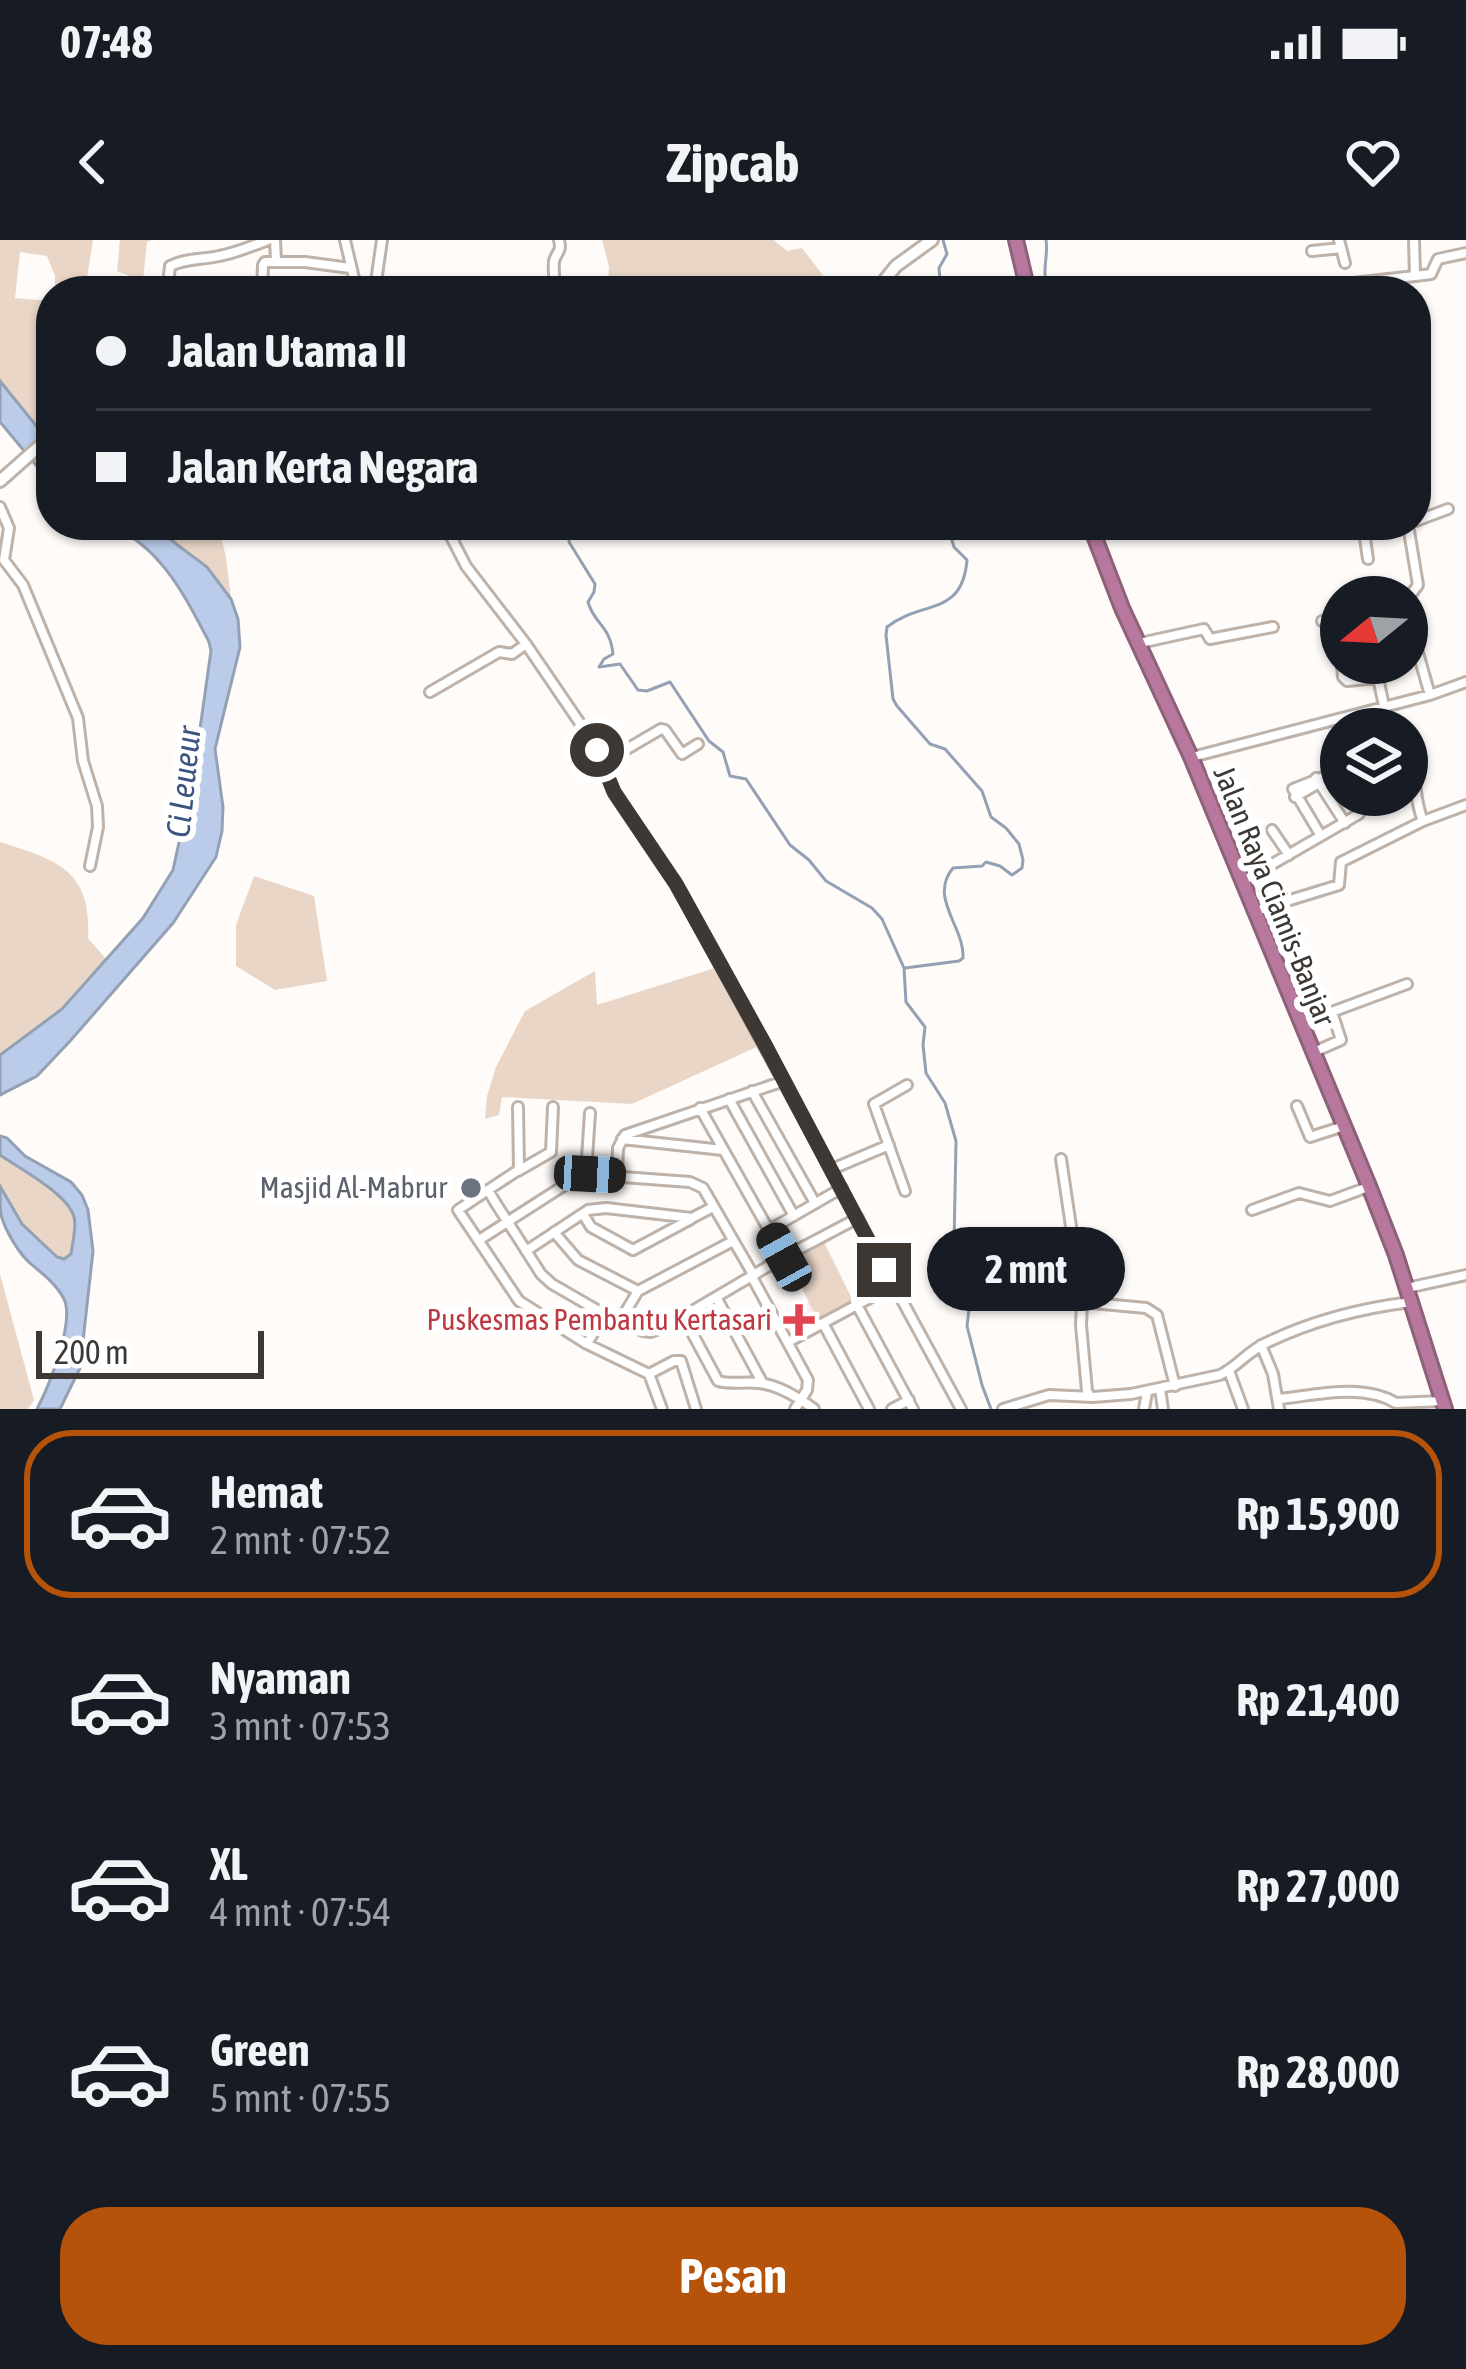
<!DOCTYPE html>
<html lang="id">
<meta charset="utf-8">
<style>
:root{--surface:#171b24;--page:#242831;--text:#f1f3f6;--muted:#9ea1a6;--line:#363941;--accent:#b45309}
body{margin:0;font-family:"Asap Condensed",sans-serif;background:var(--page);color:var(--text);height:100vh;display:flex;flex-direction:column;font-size:45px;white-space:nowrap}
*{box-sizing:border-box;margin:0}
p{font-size:39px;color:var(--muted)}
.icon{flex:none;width:66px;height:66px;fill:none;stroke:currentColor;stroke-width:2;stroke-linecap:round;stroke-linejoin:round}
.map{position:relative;height:1169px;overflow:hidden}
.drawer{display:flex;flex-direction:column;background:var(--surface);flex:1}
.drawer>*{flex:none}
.top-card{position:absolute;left:36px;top:36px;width:1395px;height:264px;border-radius:48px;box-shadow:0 3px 9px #0004;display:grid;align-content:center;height:264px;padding:0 60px;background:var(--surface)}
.needle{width:78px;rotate:252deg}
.controls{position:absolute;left:1320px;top:336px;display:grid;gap:24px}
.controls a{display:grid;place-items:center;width:108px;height:108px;border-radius:50%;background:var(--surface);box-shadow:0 3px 9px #0004;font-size:60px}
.scale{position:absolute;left:36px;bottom:30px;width:228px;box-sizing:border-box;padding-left:12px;border:6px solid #3d3834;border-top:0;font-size:33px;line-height:42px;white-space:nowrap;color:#3d3834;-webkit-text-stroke:9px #fff;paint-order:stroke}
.end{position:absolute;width:54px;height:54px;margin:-27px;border:15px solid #3d3834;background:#fff;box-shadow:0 0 0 6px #fff}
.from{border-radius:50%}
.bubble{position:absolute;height:84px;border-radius:42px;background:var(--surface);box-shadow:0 3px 9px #0004;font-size:39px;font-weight:700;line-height:84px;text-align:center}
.car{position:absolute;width:36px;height:72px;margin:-36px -18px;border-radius:15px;box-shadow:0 0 9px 3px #0007;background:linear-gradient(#222 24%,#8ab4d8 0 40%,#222 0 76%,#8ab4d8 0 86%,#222 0)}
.top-card b{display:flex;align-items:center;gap:42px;height:114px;font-size:45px}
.top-card b+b{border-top:3px solid var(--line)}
.top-card i{width:30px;height:30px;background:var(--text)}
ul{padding:21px 0 0;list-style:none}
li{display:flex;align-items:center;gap:36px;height:168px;margin:0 24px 18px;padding:0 36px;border:6px solid transparent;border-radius:48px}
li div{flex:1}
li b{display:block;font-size:45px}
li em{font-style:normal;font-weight:700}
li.current{border-color:var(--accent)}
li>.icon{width:108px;height:108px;stroke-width:1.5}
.action{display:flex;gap:24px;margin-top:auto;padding:24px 60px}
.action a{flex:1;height:138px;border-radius:48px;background:var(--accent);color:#fff;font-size:48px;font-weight:700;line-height:138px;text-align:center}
.status{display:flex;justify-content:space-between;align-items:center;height:84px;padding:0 60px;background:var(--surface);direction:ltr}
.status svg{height:33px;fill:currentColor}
header{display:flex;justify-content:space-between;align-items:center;height:156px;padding:0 60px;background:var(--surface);font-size:54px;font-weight:700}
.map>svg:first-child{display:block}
.medical{fill:#feedef}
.green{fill:#e9d6c7}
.water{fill:#baccea;stroke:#94a0b3;stroke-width:3}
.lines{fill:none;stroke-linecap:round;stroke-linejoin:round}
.stream{stroke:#94a0b3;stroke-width:3}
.street-casing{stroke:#beb2a9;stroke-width:14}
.secondary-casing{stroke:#beb2a9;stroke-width:16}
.highway-casing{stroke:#8d6279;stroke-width:18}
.street{stroke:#fff;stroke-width:8}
.secondary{stroke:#fff;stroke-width:10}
.highway{stroke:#b8789e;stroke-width:12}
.route{stroke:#3d3834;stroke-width:15}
.worship-dot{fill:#6b7280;stroke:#fff;stroke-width:4.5}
.health-dot{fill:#e0444e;stroke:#fff;stroke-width:4.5}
.labels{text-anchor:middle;stroke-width:12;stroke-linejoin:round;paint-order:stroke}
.street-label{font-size:30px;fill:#3d3834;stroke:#fff}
.worship-label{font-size:30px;fill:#5b616d;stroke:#fff;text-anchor:end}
.health-label{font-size:30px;fill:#be3a42;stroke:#fff;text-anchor:end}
.water-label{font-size:33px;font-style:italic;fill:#3c5580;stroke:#fff}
</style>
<div class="status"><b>07:48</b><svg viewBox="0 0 49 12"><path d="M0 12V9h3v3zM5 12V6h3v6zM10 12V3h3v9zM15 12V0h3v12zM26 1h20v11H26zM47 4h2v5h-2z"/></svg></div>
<header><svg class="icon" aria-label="back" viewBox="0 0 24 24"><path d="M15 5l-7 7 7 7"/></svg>Zipcab<svg class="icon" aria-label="heart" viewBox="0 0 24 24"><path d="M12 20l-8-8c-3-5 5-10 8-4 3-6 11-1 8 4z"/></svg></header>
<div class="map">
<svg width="1466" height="1169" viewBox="0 0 1466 1169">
<rect width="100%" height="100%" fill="#fefbf9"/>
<!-- medical -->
<path class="medical" d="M 809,1062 L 819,1083 L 790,1099 L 779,1077 Z"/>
<!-- green -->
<path class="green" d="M 0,0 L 93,0 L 87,38 L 91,51 L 55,51 L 55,36 L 47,16 L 20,12 L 15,58 L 51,61 L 51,178 L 43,184 L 51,193 L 51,204 L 0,141 Z
M 120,0 L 152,0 L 147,2 L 143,41 L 117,31 Z
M 602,0 L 774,0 L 787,11 L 802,8 L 822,34 L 826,51 L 608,51 L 609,27 Z
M 151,285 L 218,285 L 226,317 L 231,359 L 207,327 Z
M 0,602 C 57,620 92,630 88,698 L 107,720 L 62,769 L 0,815 Z
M 254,636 L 314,656 L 327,741 L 275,750 L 236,726 L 236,685 Z
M 718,727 L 761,805 L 632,864 L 502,857 L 499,875 L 485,879 L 487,856 L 496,827 L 525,771 L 595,731 L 597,765 Z
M 0,915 C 19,928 68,955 74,977 C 77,988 72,1004 71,1015 L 64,1019 L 57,1017 L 22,984 L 0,946 Z
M 823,1000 L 854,1063 L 819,1083 L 788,1020 Z
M 0,1034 L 34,1160 L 28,1169 L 0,1169 Z"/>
<!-- water -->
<path class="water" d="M 0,141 L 51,204 L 51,243 L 0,182 Z
M 109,285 L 151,285 L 207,327 L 231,359 L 238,379 L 240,407 L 215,509 L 223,567 L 222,591 L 216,617 L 173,683 L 71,800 L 37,836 L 0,855 L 0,815 L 62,769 L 143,678 L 173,630 L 193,538 L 211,411 L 209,402 C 185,356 160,305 109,285 Z
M 0,896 L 7,898 L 25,916 L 71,942 L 82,955 L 88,970 L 93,1011 L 80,1128 L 60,1169 L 37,1169 C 49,1146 75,1082 64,1059 C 57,1045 42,1033 31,1024 C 19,1014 5,990 1,975 C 0,966 0,955 0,946 L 22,984 L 57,1017 L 64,1019 L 71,1014 C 72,1004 77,988 74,977 C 68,954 19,928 0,915 Z"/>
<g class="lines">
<!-- stream -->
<path class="stream" d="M 1046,0 C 1049,19 1039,33 1051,50 L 1076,43 L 1100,51
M 941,51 L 939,28 L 947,14 L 943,0
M 570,289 L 569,302 L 595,344 L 594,352 L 588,362 C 594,384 610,385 613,414 L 604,419 L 599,427 L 620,424 L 638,450 L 647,451 L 670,442 L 709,501 L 723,512 L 730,536 L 746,539 L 790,605 L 809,620 L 826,641 L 872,668 L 882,679 L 904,728 L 906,762 L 925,787 L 923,805 L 926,833 L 945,863 L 956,901 L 954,1004 L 966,1025 L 972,1044 L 967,1086 L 982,1145 L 991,1169
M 905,728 L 959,721 L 963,718 C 965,687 928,658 953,628 L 982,626 L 986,622 L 1000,626 L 1012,635 L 1022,628 L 1023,620 L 1019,604 L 1006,588 L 991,577 L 982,551 L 945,509 L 930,504 L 897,466 L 893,459 L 886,395 L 887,387 C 922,359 962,378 967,320 L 954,307 L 951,297 L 970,285"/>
<defs>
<path id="street" d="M 275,0 L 276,21
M 345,0 L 357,51
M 1339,0 L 1345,23
M 1414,0 L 1415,36 L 1431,34 L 1438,19 L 1466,13
M 1312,11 L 1341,8
M 1397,38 L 1397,51
M 1318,47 L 1415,36
M 158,51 L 168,44 L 170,26 C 186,18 201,20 219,16 C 236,13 252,6 268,0
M 262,51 L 263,25 L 265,22 L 305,22 L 350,28
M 365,51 L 374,47 L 376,42 L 382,0
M 381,51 L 394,51
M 478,51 L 480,51
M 554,51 C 555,42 553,26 554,21 C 557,11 562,12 559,0
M 0,267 L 9,288 L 4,320 L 23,345 L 78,478 L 83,521 L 97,566 L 98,587 L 90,626
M 1416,281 L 1448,269
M 445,285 L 466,326 L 526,404 L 588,495 L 618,559 L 676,644 L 961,1169
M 1363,285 L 1368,319
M 1407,360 L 1418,345 L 1408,285
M 1407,374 L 1430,455
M 1340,380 L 1341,402
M 1322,381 L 1340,380
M 1140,403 L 1204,389 L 1210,399 L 1273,387
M 1342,423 L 1343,437 L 1347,441 L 1378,438 L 1377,423
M 1378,438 L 1389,489
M 430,452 L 499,412 L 512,414 L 526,404
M 1407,510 C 1417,529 1413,558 1423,581
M 1192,517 L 1430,455 L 1466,442
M 603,523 L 661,489 L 665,490 L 682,514 L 698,504
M 1316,538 L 1345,583
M 1295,557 L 1319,543
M 1272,590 L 1289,615
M 1321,596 L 1293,549 L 1341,530
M 1243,641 L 1359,574
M 1256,673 L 1281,656 L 1290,660 L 1339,645 L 1341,622 L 1423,581 L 1466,565
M 1302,783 L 1407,744
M 1314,812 L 1341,800 L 1332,772
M 752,851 L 815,963
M 729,859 L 794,976
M 1297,866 L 1310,897 L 1344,886
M 518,867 L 519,927 L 517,931 L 488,950 L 495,962 L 541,1034 L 552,1044 L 604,1074 L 643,1091 L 651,1092 L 665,1087 L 784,1017 L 858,978
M 700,868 L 784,1017
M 622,899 L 723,910
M 1061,919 L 1072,993 L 1084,1021 L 1081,1085 L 1087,1151 L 1090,1156
M 832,929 L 889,905
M 518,931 L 551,912 L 553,867
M 586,933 L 590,873
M 617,935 L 618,908 L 625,895 L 784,841
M 488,950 L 458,970 L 519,1061 L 587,1104 L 649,1134 L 662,1169
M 905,951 L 874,864 L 907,845
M 1252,970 L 1299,953 L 1330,961 L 1368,947
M 583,974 L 591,987 L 633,1010 L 691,979
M 769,990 L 842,948
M 554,992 L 578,1020 L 638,1051 L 733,1001
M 479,1000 L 582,934 L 690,942 L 703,948 L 754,1036
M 526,1011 L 588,970 L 606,968 L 692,978 L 713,967
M 752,1037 L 808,1140 L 807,1150 L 795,1169
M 1407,1048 L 1466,1035
M 716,1057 L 762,1142
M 1081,1062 L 1146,1068 L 1157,1075 L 1175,1146
M 857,1065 L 913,1169
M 683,1076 L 718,1141 C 732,1145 745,1141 759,1143 C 777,1145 799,1158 814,1169
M 620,1081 L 638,1051
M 823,1083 L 869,1169
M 788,1102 L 892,1046
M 587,1104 L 604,1074
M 1261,1105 L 1273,1134 L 1279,1169
M 1229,1131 L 1243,1169
M 649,1134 L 674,1121 L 681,1121 L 696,1169
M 1160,1149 L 1163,1169
M 1279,1159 C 1317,1155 1362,1143 1396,1163 L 1442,1161
M 892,1169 L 909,1160
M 1003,1169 L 1049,1155 L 1093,1157 L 1131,1154 L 1220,1135 C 1237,1127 1248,1111 1266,1103 C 1311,1081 1362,1068 1411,1062
M 1144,1169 L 1147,1152"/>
<path id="secondary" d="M 876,51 L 896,26 L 932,0
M 0,241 L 51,196"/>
<path id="highway" d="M 1016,0 L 1028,51
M 1090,285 L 1122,368 L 1191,517 L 1369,946 L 1396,1015 L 1445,1169"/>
</defs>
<!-- street casing -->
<use href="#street" class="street-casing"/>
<!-- secondary casing -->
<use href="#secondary" class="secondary-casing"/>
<!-- highway casing -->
<use href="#highway" class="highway-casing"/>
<!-- street -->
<use href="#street" class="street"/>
<!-- secondary -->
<use href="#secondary" class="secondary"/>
<!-- highway -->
<use href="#highway" class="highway"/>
</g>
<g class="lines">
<!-- route -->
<path class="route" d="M 597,510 L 614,552 L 676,644 L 764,803 L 884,1030"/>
</g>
<!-- markers -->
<circle class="worship-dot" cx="471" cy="948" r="12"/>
<path class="health-dot" d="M793 1062h12v12h12v12h-12v12h-12v-12h-12v-12h12z"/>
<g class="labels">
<!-- street labels -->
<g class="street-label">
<text transform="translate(1274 656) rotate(68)" y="10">Jalan Raya Ciamis-Banjar</text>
</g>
<!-- worship labels -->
<g class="worship-label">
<text x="447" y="958">Masjid Al-Mabrur</text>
</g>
<!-- health labels -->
<g class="health-label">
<text x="772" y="1090">Puskesmas Pembantu Kertasari</text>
</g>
<!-- water labels -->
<g class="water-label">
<text transform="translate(183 542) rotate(-84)" y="12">Ci Leueur</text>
</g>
</g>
</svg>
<div class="controls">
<a><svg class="needle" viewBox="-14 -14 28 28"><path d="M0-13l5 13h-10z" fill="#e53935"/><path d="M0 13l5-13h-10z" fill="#9ea1a6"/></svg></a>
<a><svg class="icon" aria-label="layers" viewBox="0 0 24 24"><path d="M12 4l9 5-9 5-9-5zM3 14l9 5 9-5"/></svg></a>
</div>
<div class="scale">200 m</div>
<i class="end from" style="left:597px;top:510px"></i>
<i class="end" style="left:884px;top:1030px"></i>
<div class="bubble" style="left:927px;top:987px;width:198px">2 mnt</div>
<i class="car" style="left:590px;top:934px;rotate:93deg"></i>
<i class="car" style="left:784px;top:1017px;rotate:331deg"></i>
<div class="top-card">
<b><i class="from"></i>Jalan Utama II</b>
<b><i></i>Jalan Kerta Negara</b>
</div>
</div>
<section class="drawer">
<ul>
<li class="current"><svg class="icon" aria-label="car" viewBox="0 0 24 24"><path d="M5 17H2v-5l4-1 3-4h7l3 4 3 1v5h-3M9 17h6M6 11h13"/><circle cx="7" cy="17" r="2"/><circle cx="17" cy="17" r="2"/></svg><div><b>Hemat</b><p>2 mnt · 07:52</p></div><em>Rp 15,900</em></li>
<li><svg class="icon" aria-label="car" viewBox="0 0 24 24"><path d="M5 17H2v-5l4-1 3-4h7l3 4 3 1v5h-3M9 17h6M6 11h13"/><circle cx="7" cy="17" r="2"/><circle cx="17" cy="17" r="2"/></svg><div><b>Nyaman</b><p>3 mnt · 07:53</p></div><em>Rp 21,400</em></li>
<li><svg class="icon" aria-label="car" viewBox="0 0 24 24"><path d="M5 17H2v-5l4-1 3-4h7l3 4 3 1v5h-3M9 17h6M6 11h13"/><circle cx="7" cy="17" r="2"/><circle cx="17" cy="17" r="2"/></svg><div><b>XL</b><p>4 mnt · 07:54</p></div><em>Rp 27,000</em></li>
<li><svg class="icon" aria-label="car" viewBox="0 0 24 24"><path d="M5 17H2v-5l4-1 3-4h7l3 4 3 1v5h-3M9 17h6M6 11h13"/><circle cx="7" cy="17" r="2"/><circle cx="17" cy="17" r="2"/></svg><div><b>Green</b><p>5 mnt · 07:55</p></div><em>Rp 28,000</em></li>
</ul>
<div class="action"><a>Pesan</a></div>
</section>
